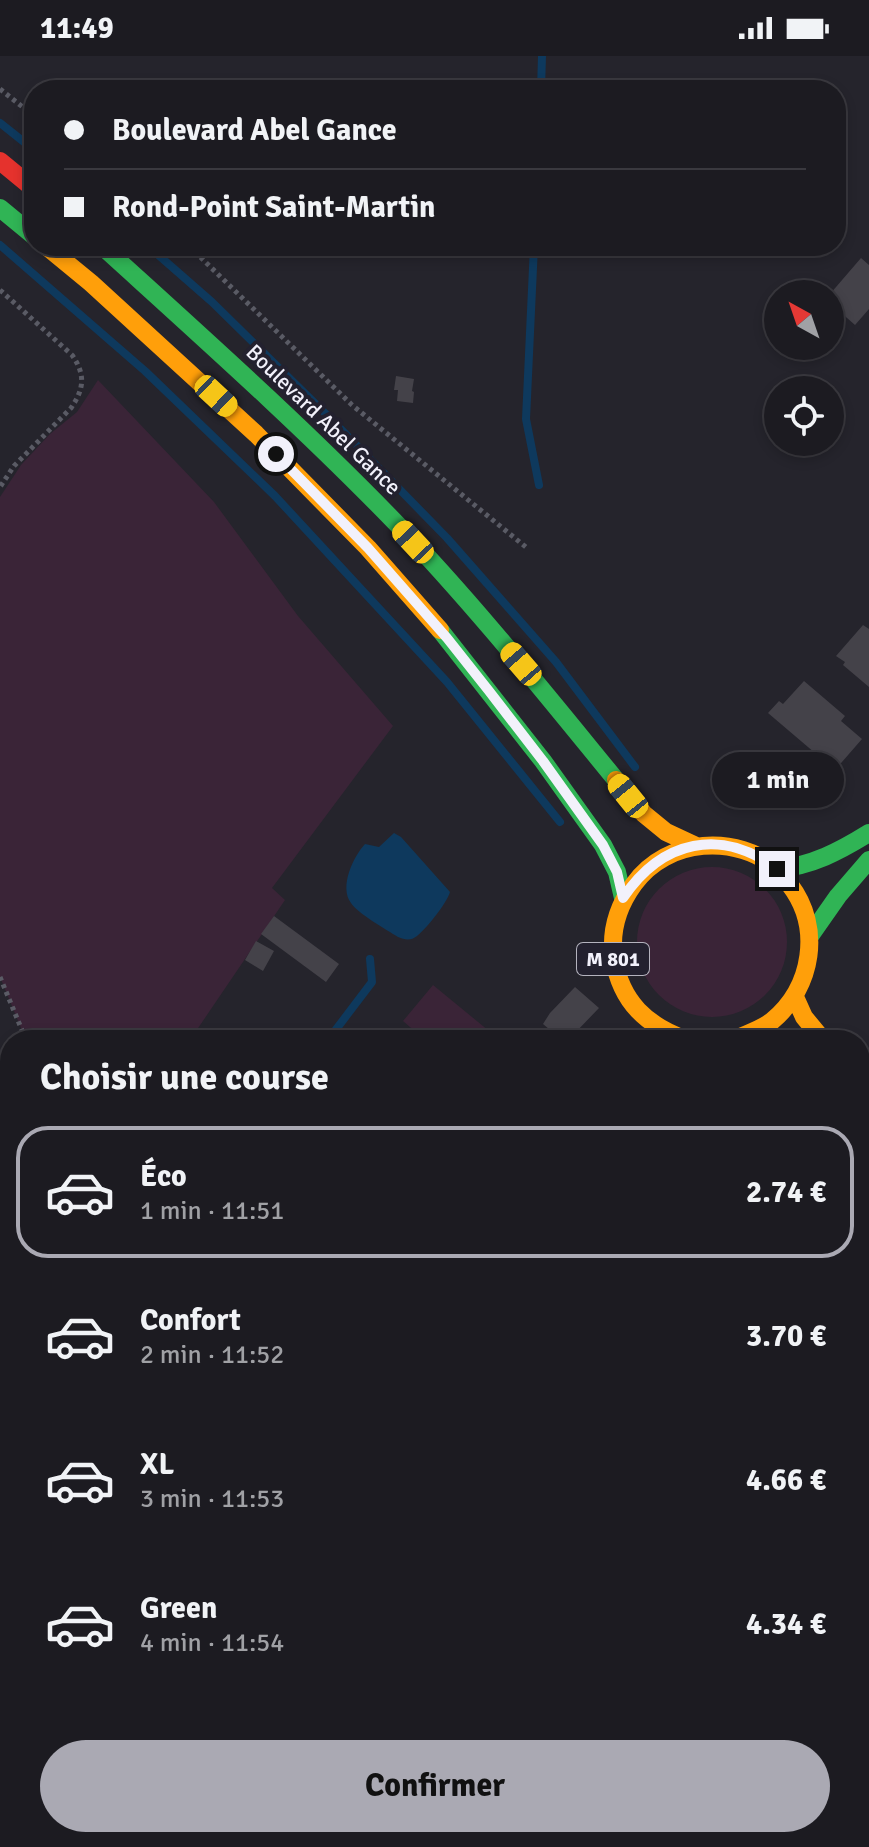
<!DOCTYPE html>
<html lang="fr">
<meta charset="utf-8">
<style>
:root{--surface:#1c1b21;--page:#25242a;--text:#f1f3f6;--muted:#a0a1a5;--line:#3a393f;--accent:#aaa9b3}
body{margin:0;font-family:Signika,sans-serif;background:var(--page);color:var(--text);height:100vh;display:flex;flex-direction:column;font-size:30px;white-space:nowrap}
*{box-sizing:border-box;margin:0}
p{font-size:26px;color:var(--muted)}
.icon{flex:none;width:44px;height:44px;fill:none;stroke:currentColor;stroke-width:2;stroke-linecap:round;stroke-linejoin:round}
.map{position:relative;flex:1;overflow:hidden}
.details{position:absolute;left:0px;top:974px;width:870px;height:818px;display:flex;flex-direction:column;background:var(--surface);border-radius:32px 32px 0 0;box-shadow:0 4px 12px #0003,0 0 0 2px var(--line)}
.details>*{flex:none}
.hud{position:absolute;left:24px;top:24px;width:822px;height:176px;border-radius:32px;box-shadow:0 4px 12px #0003,0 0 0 2px var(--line);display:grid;align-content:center;height:176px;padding:0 40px;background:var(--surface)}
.needle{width:52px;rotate:320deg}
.buttons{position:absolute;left:764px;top:224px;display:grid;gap:16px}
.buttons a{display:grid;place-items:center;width:80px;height:80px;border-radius:50%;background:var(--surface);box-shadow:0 4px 12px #0003,0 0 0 2px var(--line);font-size:40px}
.end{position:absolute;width:36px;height:36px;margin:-18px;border:10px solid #f2f1fb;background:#111;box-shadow:0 0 0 4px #111}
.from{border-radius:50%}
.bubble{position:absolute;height:56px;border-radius:28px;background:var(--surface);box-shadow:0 4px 12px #0003,0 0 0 2px var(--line);font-size:26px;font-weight:700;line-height:56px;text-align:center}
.car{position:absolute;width:24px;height:48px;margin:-24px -12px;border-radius:10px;box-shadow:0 0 6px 2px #0007;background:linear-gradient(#f5c518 24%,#345 0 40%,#f5c518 0 76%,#345 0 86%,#f5c518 0)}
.hud b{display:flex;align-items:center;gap:28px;height:76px;font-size:30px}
.hud b+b{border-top:2px solid var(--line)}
.hud i{width:20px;height:20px;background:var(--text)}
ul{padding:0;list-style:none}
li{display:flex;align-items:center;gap:24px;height:132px;margin:0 16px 12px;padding:0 24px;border:4px solid transparent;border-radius:32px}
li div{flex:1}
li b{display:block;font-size:30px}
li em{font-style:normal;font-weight:700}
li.current{border-color:var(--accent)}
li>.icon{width:72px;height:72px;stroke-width:1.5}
h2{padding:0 40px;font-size:36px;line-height:96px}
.cta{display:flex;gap:16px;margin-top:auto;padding:16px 40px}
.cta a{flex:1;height:92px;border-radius:48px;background:var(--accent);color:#111;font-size:32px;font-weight:700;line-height:92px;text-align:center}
.status{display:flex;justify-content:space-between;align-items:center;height:56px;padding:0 40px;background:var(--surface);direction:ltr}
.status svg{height:22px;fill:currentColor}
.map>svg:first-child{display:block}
.green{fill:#3a2437}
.water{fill:#0e395d}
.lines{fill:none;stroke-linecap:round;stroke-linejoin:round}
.stream{stroke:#0e395d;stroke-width:8}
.building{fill:#444249}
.path{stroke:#5a5b65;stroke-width:5;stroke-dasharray:4 4;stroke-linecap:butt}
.street{stroke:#555966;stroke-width:28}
.fast{stroke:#30b455;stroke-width:18}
.slow{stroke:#ff9f0a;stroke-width:18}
.jam{stroke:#e5322d;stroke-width:18}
.route{stroke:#f2f1fb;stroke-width:10}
.labels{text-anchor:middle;stroke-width:8;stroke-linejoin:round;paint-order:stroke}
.shield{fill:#23212f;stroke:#b4b3be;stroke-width:2}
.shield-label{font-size:20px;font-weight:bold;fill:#f2f1fb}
.street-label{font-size:22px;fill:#f2f1fb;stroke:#23212f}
</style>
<div class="status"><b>11:49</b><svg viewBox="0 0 49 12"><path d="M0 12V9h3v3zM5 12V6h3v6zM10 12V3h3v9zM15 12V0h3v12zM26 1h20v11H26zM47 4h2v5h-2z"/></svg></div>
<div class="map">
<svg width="869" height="1791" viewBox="0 0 869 1791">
<rect width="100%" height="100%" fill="#25242c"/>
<!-- green -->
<path class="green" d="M 98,324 L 214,446 L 298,560 L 393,670 L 272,832 L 285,844 L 190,984 L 26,984 L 0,921 L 0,441 L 21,409 L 50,378 L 77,356 Z
M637 886a75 75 0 1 1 150 0a75 75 0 1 1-150 0Z
M 433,929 L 500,984 L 425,984 L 403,965 Z"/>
<!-- water -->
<path class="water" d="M 394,777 L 401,781 L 450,836 C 447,847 426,873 417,880 C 411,885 405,884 398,881 C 387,874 357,857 351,847 C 339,831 353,801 365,788 L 379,791 Z"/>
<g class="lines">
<!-- stream -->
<path class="stream" d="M 541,34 L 542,0
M 0,67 L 34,94
M 0,189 L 145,315 L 275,440 L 447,626 L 560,766
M 148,190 L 212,246 L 331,363 L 447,482 L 556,606 L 635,711
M 534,190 L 526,363 L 539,429
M 851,983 L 853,984
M 328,984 L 372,926 L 370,903
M 860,990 L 869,998
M 0,1336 L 10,1323"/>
</g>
<!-- building -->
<path class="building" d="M 861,202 L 869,209 L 869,253 L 855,269 L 830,247 L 830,238 Z
M 396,320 L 414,323 L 412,335 L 414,336 L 413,347 L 397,345 L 398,334 L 394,334 Z
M 863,569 L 869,573 L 869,631 L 843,609 L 845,606 L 836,600 Z
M 804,625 L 845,660 L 841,665 L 862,683 L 835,714 L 768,657 L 779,645 L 783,648 Z
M 274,860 L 339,908 L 326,926 L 261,878 Z
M 256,885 L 274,895 L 263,915 L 245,904 Z
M 575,931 L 599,952 L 574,978 L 572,976 L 565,984 L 562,984 L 543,968 L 550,957 Z
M 864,1693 L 869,1697 L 869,1702 L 860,1712 L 860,1698 Z
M 157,1782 L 197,1782 L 198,1786 L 186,1791 L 161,1791 Z
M 296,1782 L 334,1782 L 324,1791 L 305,1791 Z
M 596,1782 L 615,1782 L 625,1791 L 588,1791 Z
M 708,1782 L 730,1782 L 738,1791 L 699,1791 Z"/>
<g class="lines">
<!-- path -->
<path class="path" d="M 0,33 L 34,60
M 189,190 L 352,349 L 527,492
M 0,234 L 72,299 C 86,319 84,333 71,352 L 14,410 L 0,431
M 0,921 L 26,984
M 0,1198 L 10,1190"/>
<!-- street -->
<path class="street" d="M 253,1782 L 254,1791
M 790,1782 L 800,1791"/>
<!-- fast -->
<path class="fast" d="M 0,152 L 34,180
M 102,190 C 201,280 301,369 394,465 C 473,547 544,636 616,724
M 440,574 L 543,705 L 603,789 L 617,816 L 623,842
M 777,813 C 812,810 840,795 869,777
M 810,880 L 838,840 L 869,804
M 860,1020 L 869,1028"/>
<!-- slow -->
<path class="slow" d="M 46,190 L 91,227 L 256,378 L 368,492 L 440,574
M 616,724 L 644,758 L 666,776 L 696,790
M 795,941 L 804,961 L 823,984
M 687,984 C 647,970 621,946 614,903 C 610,876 618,850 634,828 C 667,782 737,777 779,814 C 784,818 787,824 790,829 C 822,871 813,931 772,965 C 762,973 746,978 734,984"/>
<!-- jam -->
<path class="jam" d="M 0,105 L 34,133
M 860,1086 L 869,1094"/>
</g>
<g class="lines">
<!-- route -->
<path class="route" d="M 276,398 L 368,492 L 447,582 L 489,635 L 543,705 L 603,789 L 617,816 L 623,842 C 662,784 721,771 777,813"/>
</g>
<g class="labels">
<!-- shield labels -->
<rect class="shield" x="577" y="887" width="72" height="32" rx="6"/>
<g class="shield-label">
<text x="613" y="910">M 801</text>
</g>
<!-- street labels -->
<g class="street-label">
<text transform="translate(324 363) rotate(44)" y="8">Boulevard Abel Gance</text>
</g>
</g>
</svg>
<div class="buttons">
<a><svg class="needle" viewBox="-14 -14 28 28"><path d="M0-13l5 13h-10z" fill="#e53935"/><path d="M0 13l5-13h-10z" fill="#a0a1a5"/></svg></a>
<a><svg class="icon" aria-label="locate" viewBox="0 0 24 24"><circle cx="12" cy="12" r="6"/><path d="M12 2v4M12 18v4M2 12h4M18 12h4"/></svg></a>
</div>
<i class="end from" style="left:276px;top:398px"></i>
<i class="end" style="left:777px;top:813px"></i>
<div class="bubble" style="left:712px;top:696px;width:132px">1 min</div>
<i class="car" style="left:216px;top:340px;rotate:133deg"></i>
<i class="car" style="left:413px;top:486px;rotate:317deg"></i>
<i class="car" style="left:521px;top:608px;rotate:319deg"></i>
<i class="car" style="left:628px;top:740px;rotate:321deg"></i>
<div class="hud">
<b><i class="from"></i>Boulevard Abel Gance</b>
<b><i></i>Rond-Point Saint-Martin</b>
</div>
<section class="details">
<h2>Choisir une course</h2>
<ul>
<li class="current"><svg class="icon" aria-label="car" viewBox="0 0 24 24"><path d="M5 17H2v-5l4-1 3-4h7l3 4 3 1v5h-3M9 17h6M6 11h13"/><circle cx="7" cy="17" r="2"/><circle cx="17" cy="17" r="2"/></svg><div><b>Éco</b><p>1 min · 11:51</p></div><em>2.74 €</em></li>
<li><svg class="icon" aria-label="car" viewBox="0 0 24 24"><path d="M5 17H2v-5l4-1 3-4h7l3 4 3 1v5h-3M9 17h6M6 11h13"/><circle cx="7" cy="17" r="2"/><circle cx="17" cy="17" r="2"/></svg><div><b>Confort</b><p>2 min · 11:52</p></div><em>3.70 €</em></li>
<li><svg class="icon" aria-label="car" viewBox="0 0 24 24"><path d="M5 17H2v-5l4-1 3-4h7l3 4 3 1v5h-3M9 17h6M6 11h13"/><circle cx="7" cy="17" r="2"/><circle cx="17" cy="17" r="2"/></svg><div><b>XL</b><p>3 min · 11:53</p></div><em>4.66 €</em></li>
<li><svg class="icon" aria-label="car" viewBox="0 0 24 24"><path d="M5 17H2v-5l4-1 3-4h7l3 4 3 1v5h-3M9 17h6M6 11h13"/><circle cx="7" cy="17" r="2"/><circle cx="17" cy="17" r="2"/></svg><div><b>Green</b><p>4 min · 11:54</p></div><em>4.34 €</em></li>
</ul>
<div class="cta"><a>Confirmer</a></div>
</section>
</div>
